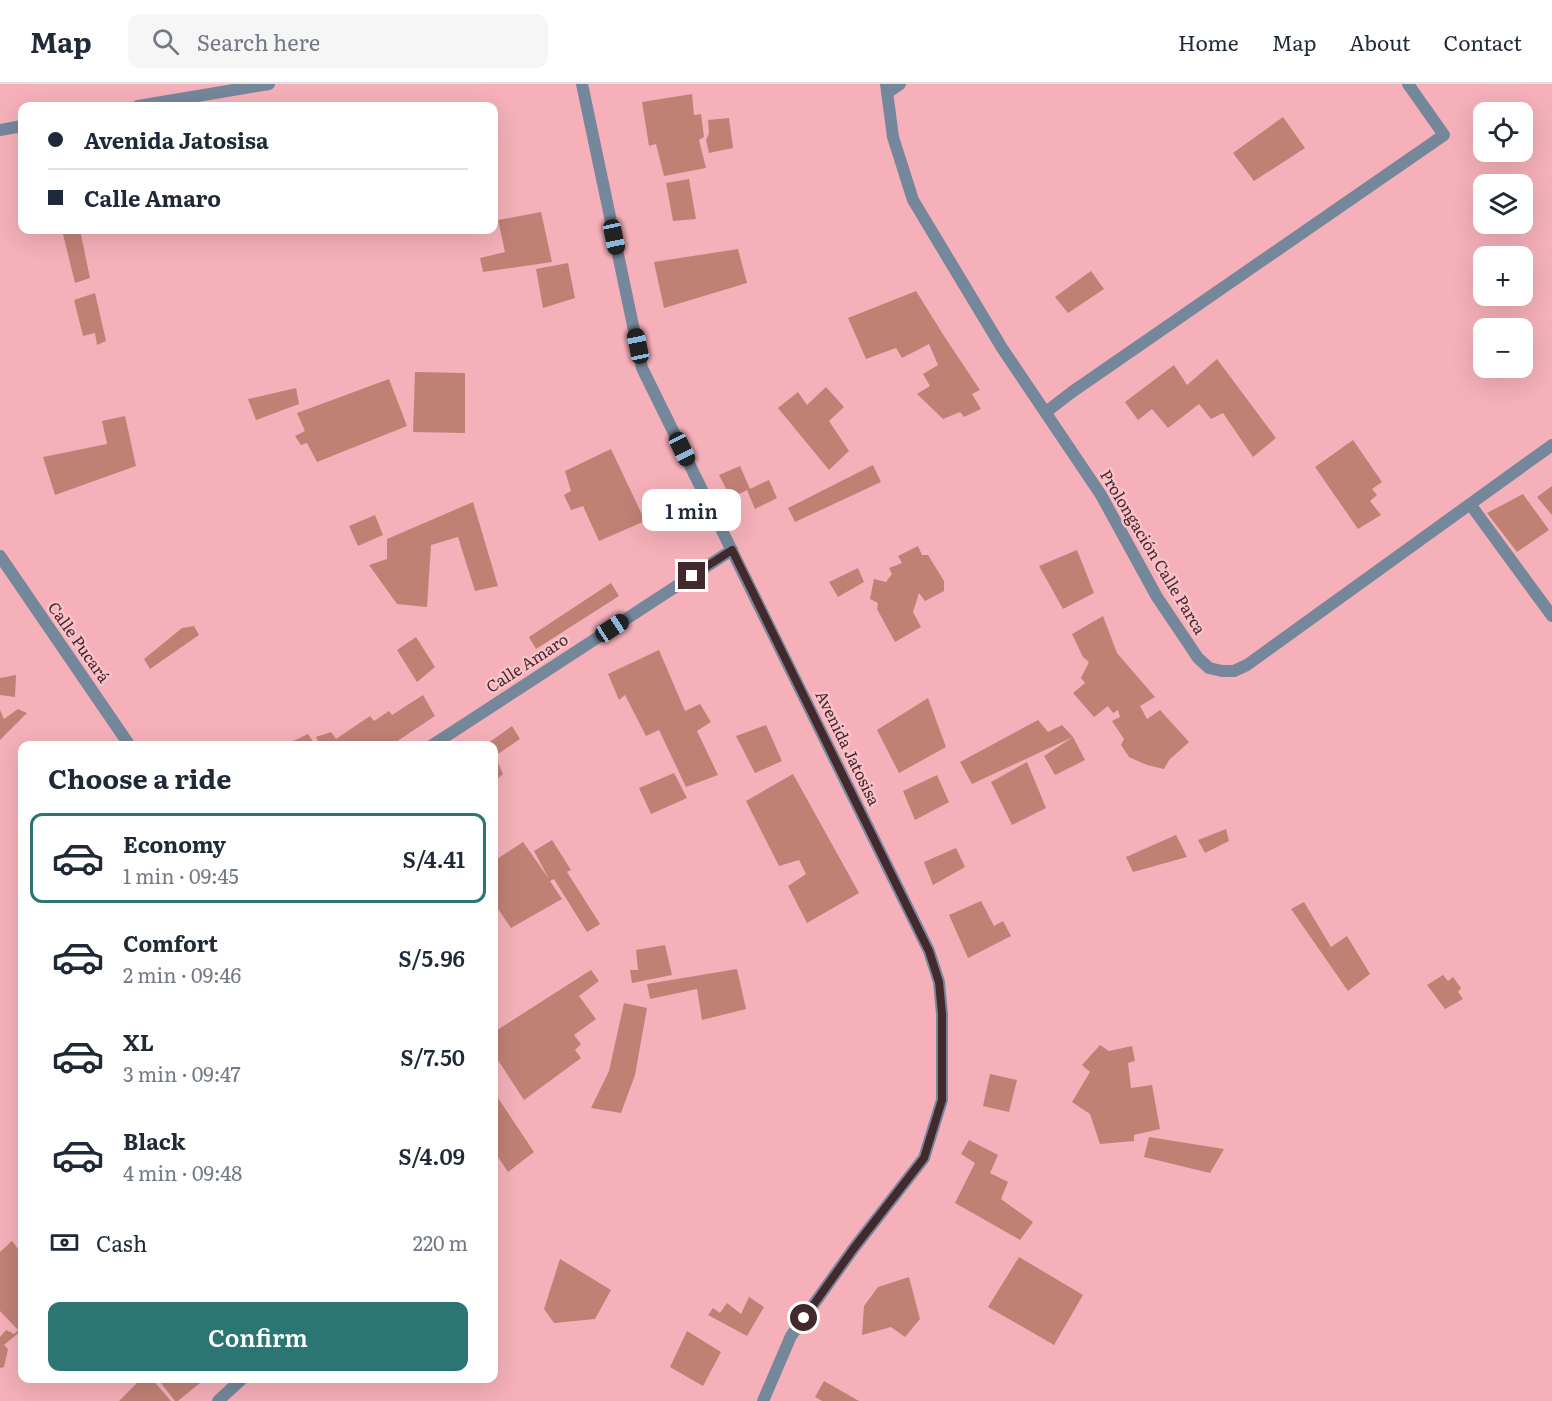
<!DOCTYPE html>
<meta charset="utf-8">
<style>
:root{--surface:#fff;--page:#f6f6f7;--text:#1f2937;--muted:#747a83;--line:#e0e1e3;--accent:#2b7572}
body{margin:0;font-family:Literata,serif;background:var(--page);color:var(--text);height:100vh;display:flex;flex-direction:column;font-size:22px;white-space:nowrap}
*{box-sizing:border-box;margin:0}
p{font-size:20px;color:var(--muted)}
.icon{flex:none;width:33px;height:33px;fill:none;stroke:currentColor;stroke-width:2;stroke-linecap:round;stroke-linejoin:round}
.map{position:relative;flex:1;overflow:hidden}
.details{position:absolute;left:18px;top:657px;width:480px;height:642px;display:flex;flex-direction:column;background:var(--surface);border-radius:12px;box-shadow:0 6px 24px #0002}
.details>*{flex:none}
.banner{position:absolute;left:18px;top:18px;width:480px;height:132px;border-radius:12px;box-shadow:0 6px 24px #0002;display:grid;align-content:center;height:132px;padding:0 30px;background:var(--surface)}
.buttons{position:absolute;left:1473px;top:18px;display:grid;gap:12px}
.buttons a{display:grid;place-items:center;width:60px;height:60px;border-radius:12px;background:var(--surface);box-shadow:0 6px 24px #0002;font-size:30px}
.end{position:absolute;width:27px;height:27px;margin:-14px;border:8px solid #43282c;background:#fff;box-shadow:0 0 0 3px #fff}
.from{border-radius:50%}
.bubble{position:absolute;height:42px;border-radius:12px;background:var(--surface);box-shadow:0 6px 24px #0002;font-size:20px;font-weight:600;line-height:42px;text-align:center}
.car{position:absolute;width:18px;height:36px;margin:-18px -9px;border-radius:8px;box-shadow:0 0 4px 2px #0007;background:linear-gradient(#222 24%,#8ab4d8 0 40%,#222 0 76%,#8ab4d8 0 86%,#222 0)}
.banner b{display:flex;align-items:center;gap:21px;height:57px;font-size:22px}
.banner b+b{border-top:2px solid var(--line)}
.banner i{width:15px;height:15px;background:var(--text)}
ul{padding:0;list-style:none}
li{display:flex;align-items:center;gap:18px;height:90px;margin:0 12px 9px;padding:0 18px;border:3px solid transparent;border-radius:12px}
li div{flex:1}
li b{display:block;font-size:22px}
li em{font-style:normal;font-weight:600}
li.on{border-color:var(--accent)}
li>.icon{width:54px;height:54px;stroke-width:1.5}
h2{padding:0 30px;font-size:27px;line-height:72px}
.pay{display:flex;align-items:center;gap:15px;height:66px;padding:0 30px;font-size:22px}
.pay p{margin-inline-start:auto}
.cta{display:flex;gap:12px;margin-top:auto;padding:12px 30px}
.cta a{flex:1;height:69px;border-radius:12px;background:var(--accent);color:#fff;font-size:24px;font-weight:600;line-height:69px;text-align:center}
header{display:flex;align-items:center;gap:36px;box-sizing:border-box;height:84px;padding:0 30px;background:var(--surface);border-bottom:2px solid var(--line)}
header strong{font-size:28px}
nav{display:flex;gap:33px;margin-inline-start:auto;font-size:21px}
.search{width:420px;height:54px;background:var(--page);display:flex;align-items:center;gap:15px;box-sizing:border-box;padding:0 21px;border-radius:12px;color:var(--muted);font-size:22px}
.map>svg:first-child{display:block}
.building{fill:#c08175}
.lines{fill:none;stroke-linecap:round;stroke-linejoin:round}
.minor{stroke:#75879b;stroke-width:12}
.tertiary{stroke:#75879b;stroke-width:12}
.route{stroke:#43282c;stroke-width:8}
.labels{text-anchor:middle;stroke-width:5;stroke-linejoin:round;paint-order:stroke}
.street-label{font-size:16px;fill:#43282c;stroke:#fac2c8}
</style>
<header>
<strong>Map</strong>
<div class="search"><svg class="icon" aria-label="search" viewBox="0 0 24 24"><circle cx="10" cy="10" r="6"/><path d="M15 15l6 6"/></svg>Search here</div>
<nav><a>Home</a><a>Map</a><a>About</a><a>Contact</a></nav>
</header>
<div class="map">
<svg width="1552" height="1317" viewBox="0 0 1552 1317">
<rect width="100%" height="100%" fill="#f5b0b9"/>
<!-- building -->
<path class="building" d="M 692,10 L 694,31 L 701,30 L 704,53 L 699,56 L 706,84 L 664,92 L 656,60 L 649,62 L 642,18 Z
M 1283,33 L 1305,64 L 1254,97 L 1233,69 Z
M 729,34 L 733,64 L 709,69 L 706,56 L 709,49 L 708,36 Z
M 689,95 L 696,135 L 673,137 L 666,99 Z
M 541,128 L 552,178 L 483,188 L 480,174 L 505,168 L 498,136 Z
M 62,146 L 80,146 L 90,194 L 75,199 Z
M 738,165 L 747,199 L 664,224 L 654,178 Z
M 568,179 L 575,214 L 543,224 L 536,185 Z
M 1091,187 L 1104,205 L 1068,229 L 1055,213 Z
M 916,207 L 944,252 L 980,306 L 972,310 L 981,325 L 964,333 L 960,328 L 943,335 L 917,310 L 930,302 L 923,290 L 938,281 L 929,260 L 902,274 L 896,264 L 866,275 L 848,234 Z
M 95,209 L 106,257 L 97,261 L 95,249 L 83,252 L 74,216 Z
M 1217,275 L 1276,354 L 1253,373 L 1223,329 L 1211,335 L 1199,320 L 1168,344 L 1152,325 L 1138,336 L 1125,318 L 1174,281 L 1187,301 Z
M 415,288 L 465,289 L 465,349 L 413,348 Z
M 389,295 L 407,342 L 317,378 L 307,359 L 301,361 L 295,352 L 305,347 L 297,329 Z
M 826,303 L 844,323 L 829,337 L 849,367 L 829,386 L 778,324 L 798,308 L 807,321 Z
M 296,304 L 299,320 L 256,336 L 248,315 Z
M 125,332 L 136,382 L 55,411 L 43,373 L 107,360 L 102,337 Z
M 1353,356 L 1382,398 L 1372,405 L 1377,411 L 1370,417 L 1381,431 L 1358,445 L 1315,383 Z
M 611,365 L 645,437 L 599,457 L 583,422 L 571,426 L 564,411 L 571,407 L 565,387 Z
M 873,381 L 881,398 L 795,438 L 788,424 Z
M 740,382 L 750,405 L 769,396 L 777,414 L 755,425 L 747,406 L 731,414 L 719,391 Z
M 1552,402 L 1552,431 L 1537,413 Z
M 1523,410 L 1549,446 L 1517,468 L 1487,429 Z
M 473,418 L 498,502 L 475,507 L 458,453 L 431,461 L 427,523 L 397,520 L 369,481 L 387,475 L 387,455 Z
M 375,431 L 383,451 L 358,462 L 349,442 Z
M 918,462 L 922,471 L 928,471 L 944,497 L 944,507 L 925,517 L 919,509 L 913,528 L 921,543 L 895,558 L 877,525 L 878,519 L 870,515 L 874,495 L 886,498 L 892,490 L 889,484 L 902,479 L 898,472 Z
M 1077,466 L 1094,509 L 1063,525 L 1039,482 Z
M 858,484 L 864,498 L 838,513 L 829,498 Z
M 611,499 L 619,512 L 536,565 L 529,553 Z
M 1103,532 L 1117,569 L 1155,613 L 1140,622 L 1147,635 L 1160,626 L 1189,658 L 1169,676 L 1164,685 L 1147,681 L 1129,673 L 1121,661 L 1124,655 L 1112,637 L 1120,633 L 1118,626 L 1113,629 L 1108,622 L 1094,633 L 1073,609 L 1085,599 L 1081,594 L 1089,578 L 1083,573 L 1072,550 Z
M 194,542 L 199,551 L 150,585 L 144,575 L 182,544 Z
M 416,553 L 435,583 L 417,598 L 397,566 Z
M 659,566 L 685,627 L 700,620 L 711,638 L 697,647 L 718,691 L 686,703 L 659,646 L 646,652 L 625,611 L 619,616 L 608,590 Z
M 16,591 L 15,613 L 0,611 L 0,594 Z
M 423,611 L 435,632 L 390,662 L 320,662 L 316,653 L 331,648 L 336,655 L 370,632 L 374,637 L 389,627 L 392,631 Z
M 928,614 L 946,663 L 899,689 L 877,646 Z
M 18,625 L 27,629 L 0,656 L 0,626 L 4,635 Z
M 1038,636 L 1048,648 L 1062,641 L 1073,653 L 972,700 L 960,678 Z
M 766,641 L 782,677 L 755,689 L 736,652 Z
M 512,642 L 520,655 L 495,672 L 503,690 L 494,698 L 494,662 L 484,662 Z
M 308,650 L 316,662 L 288,662 L 287,660 Z
M 1073,653 L 1085,676 L 1055,691 L 1044,672 Z
M 1027,678 L 1046,724 L 1012,741 L 991,698 Z
M 674,689 L 687,714 L 651,730 L 639,704 Z
M 793,690 L 859,809 L 807,839 L 788,802 L 806,790 L 799,776 L 779,782 L 746,717 Z
M 937,691 L 949,718 L 915,736 L 903,707 Z
M 1226,745 L 1229,757 L 1205,769 L 1198,756 Z
M 1176,751 L 1187,773 L 1133,788 L 1126,773 Z
M 552,756 L 571,786 L 567,788 L 600,840 L 587,848 L 554,795 L 550,797 L 562,815 L 511,844 L 494,819 L 494,777 L 523,758 L 549,795 L 534,767 Z
M 956,764 L 965,783 L 933,801 L 924,778 Z
M 981,817 L 994,842 L 1003,837 L 1011,852 L 968,874 L 949,831 Z
M 1304,818 L 1331,863 L 1347,852 L 1370,890 L 1348,907 L 1291,825 Z
M 665,861 L 672,891 L 632,899 L 630,886 L 638,886 L 636,866 Z
M 737,885 L 746,925 L 702,936 L 697,905 L 650,915 L 647,900 Z
M 591,886 L 599,897 L 579,912 L 596,935 L 574,951 L 581,960 L 575,966 L 581,974 L 524,1016 L 494,970 L 494,948 Z
M 1443,891 L 1448,897 L 1453,893 L 1461,904 L 1458,908 L 1463,915 L 1445,925 L 1427,901 Z
M 624,919 L 647,924 L 635,991 L 621,1029 L 591,1024 L 609,987 Z
M 1100,961 L 1109,967 L 1132,962 L 1135,977 L 1128,979 L 1131,1004 L 1152,1001 L 1160,1045 L 1134,1051 L 1134,1057 L 1100,1060 L 1090,1030 L 1072,1018 L 1090,988 L 1082,981 Z
M 990,990 L 1017,996 L 1009,1028 L 983,1022 Z
M 494,1008 L 534,1068 L 508,1088 L 494,1067 Z
M 1149,1053 L 1224,1065 L 1210,1089 L 1144,1073 Z
M 969,1056 L 998,1071 L 990,1089 L 1008,1098 L 1001,1115 L 1033,1138 L 1020,1156 L 955,1119 L 975,1079 L 961,1070 Z
M 12,1157 L 22,1170 L 22,1246 L 4,1261 L 8,1265 L 4,1283 L 0,1284 L 0,1253 L 6,1246 L 14,1250 L 18,1246 L 0,1227 L 0,1168 Z
M 1019,1173 L 1083,1211 L 1054,1261 L 988,1223 Z
M 560,1175 L 611,1206 L 595,1235 L 554,1239 L 544,1225 Z
M 909,1193 L 920,1235 L 905,1253 L 891,1243 L 862,1251 L 864,1222 L 878,1203 Z
M 749,1213 L 764,1223 L 747,1252 L 708,1231 L 713,1224 L 720,1229 L 727,1219 L 741,1230 Z
M 687,1247 L 721,1268 L 703,1302 L 670,1283 Z
M 142,1294 L 151,1294 L 171,1317 L 119,1317 Z
M 166,1294 L 206,1294 L 178,1317 L 175,1317 L 161,1299 Z
M 824,1297 L 859,1317 L 822,1317 L 815,1313 Z"/>
<g class="lines">
<!-- minor -->
<path class="minor" d="M 886,0 L 893,53 L 913,116 L 1002,264 L 1101,411 L 1157,513 L 1198,574 L 1209,584 L 1222,587 L 1234,587 L 1247,581 L 1552,361
M 887,9 L 900,0
M 138,22 L 269,0
M 0,46 L 22,42
M 1046,328 L 1072,308 L 1444,51 L 1408,0
M 1470,420 L 1552,532
M 0,472 L 130,662
M 431,662 L 732,466
M 218,1317 L 243,1294"/>
<!-- tertiary -->
<path class="tertiary" d="M 582,0 L 642,284 L 929,867 L 939,898 L 942,930 L 942,1016 L 924,1074 L 854,1164 L 791,1252 L 763,1317"/>
</g>
<g class="lines">
<!-- route -->
<path class="route" d="M 692,492 L 732,466 L 929,867 L 939,898 L 942,930 L 942,1016 L 924,1074 L 854,1164 L 804,1234"/>
</g>
<g class="labels">
<!-- street labels -->
<g class="street-label">
<text transform="translate(1153 468) rotate(59)" y="6">Prolongación Calle Parca</text>
<text transform="translate(79 558) rotate(55)" y="6">Calle Pucará</text>
<text transform="translate(527 579) rotate(-33)" y="6">Calle Amaro</text>
<text transform="translate(848 664) rotate(64)" y="6">Avenida Jatosisa</text>
</g>
</g>
</svg>
<div class="buttons">
<a><svg class="icon" aria-label="locate" viewBox="0 0 24 24"><circle cx="12" cy="12" r="6"/><path d="M12 2v4M12 18v4M2 12h4M18 12h4"/></svg></a>
<a><svg class="icon" aria-label="layers" viewBox="0 0 24 24"><path d="M12 4l9 5-9 5-9-5zM3 14l9 5 9-5"/></svg></a>
<a>+</a>
<a>−</a>
</div>
<i class="end from" style="left:804px;top:1234px"></i>
<i class="end" style="left:692px;top:492px"></i>
<div class="bubble" style="left:642px;top:405px;width:99px">1 min</div>
<i class="car" style="left:614px;top:153px;rotate:168deg"></i>
<i class="car" style="left:638px;top:262px;rotate:348deg"></i>
<i class="car" style="left:682px;top:365px;rotate:154deg"></i>
<i class="car" style="left:612px;top:544px;rotate:57deg"></i>
<div class="banner">
<b><i class="from"></i>Avenida Jatosisa</b>
<b><i></i>Calle Amaro</b>
</div>
<section class="details">
<h2>Choose a ride</h2>
<ul>
<li class="on"><svg class="icon" aria-label="car" viewBox="0 0 24 24"><path d="M5 17H2v-5l4-1 3-4h7l3 4 3 1v5h-3M9 17h6M6 11h13"/><circle cx="7" cy="17" r="2"/><circle cx="17" cy="17" r="2"/></svg><div><b>Economy</b><p>1 min · 09:45</p></div><em>S/4.41</em></li>
<li><svg class="icon" aria-label="car" viewBox="0 0 24 24"><path d="M5 17H2v-5l4-1 3-4h7l3 4 3 1v5h-3M9 17h6M6 11h13"/><circle cx="7" cy="17" r="2"/><circle cx="17" cy="17" r="2"/></svg><div><b>Comfort</b><p>2 min · 09:46</p></div><em>S/5.96</em></li>
<li><svg class="icon" aria-label="car" viewBox="0 0 24 24"><path d="M5 17H2v-5l4-1 3-4h7l3 4 3 1v5h-3M9 17h6M6 11h13"/><circle cx="7" cy="17" r="2"/><circle cx="17" cy="17" r="2"/></svg><div><b>XL</b><p>3 min · 09:47</p></div><em>S/7.50</em></li>
<li><svg class="icon" aria-label="car" viewBox="0 0 24 24"><path d="M5 17H2v-5l4-1 3-4h7l3 4 3 1v5h-3M9 17h6M6 11h13"/><circle cx="7" cy="17" r="2"/><circle cx="17" cy="17" r="2"/></svg><div><b>Black</b><p>4 min · 09:48</p></div><em>S/4.09</em></li>
</ul>
<div class="pay"><svg class="icon" aria-label="cash" viewBox="0 0 24 24"><path d="M3 7h18v10H3z"/><circle cx="12" cy="12" r="2"/></svg>Cash<p>220 m</p></div>
<div class="cta"><a>Confirm</a></div>
</section>
</div>
